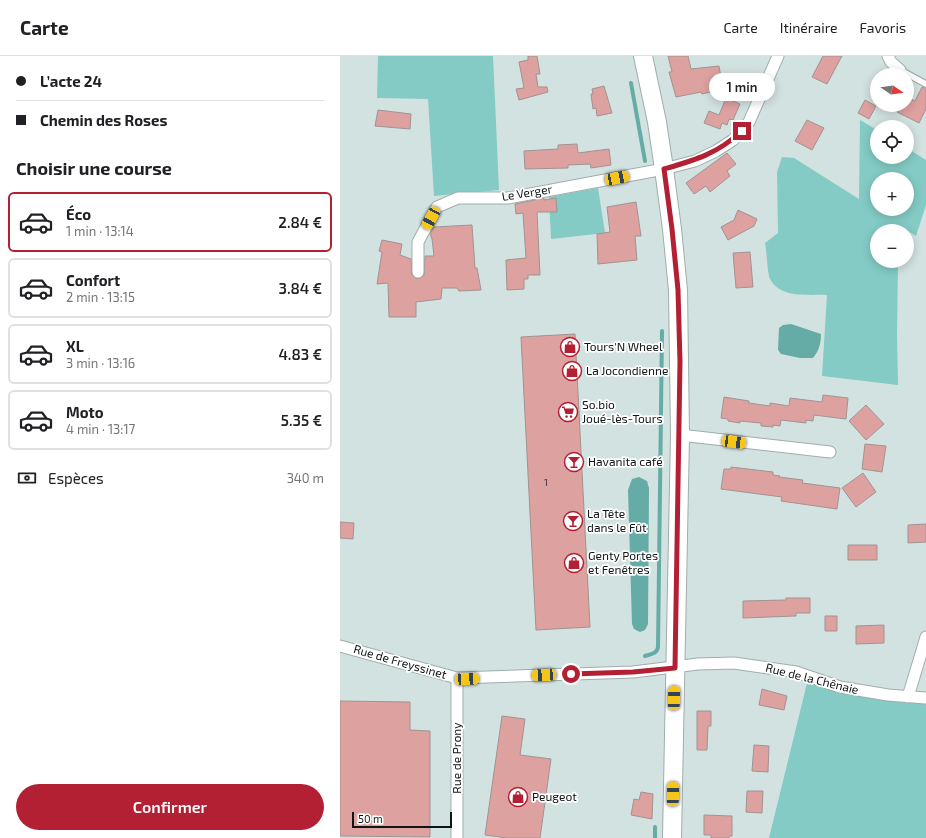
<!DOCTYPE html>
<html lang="fr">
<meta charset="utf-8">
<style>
:root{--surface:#fff;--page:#f6f6f6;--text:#202124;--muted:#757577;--line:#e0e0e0;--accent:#b32034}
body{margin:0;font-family:"Exo 2",sans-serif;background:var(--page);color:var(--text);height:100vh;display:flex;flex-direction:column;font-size:15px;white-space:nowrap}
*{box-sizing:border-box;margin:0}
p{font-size:13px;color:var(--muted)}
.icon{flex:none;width:22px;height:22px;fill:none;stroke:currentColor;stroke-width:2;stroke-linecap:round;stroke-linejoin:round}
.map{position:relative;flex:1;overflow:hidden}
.drawer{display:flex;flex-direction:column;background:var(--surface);width:340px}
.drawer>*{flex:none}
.banner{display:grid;align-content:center;height:88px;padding:0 16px;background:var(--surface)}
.needle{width:26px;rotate:103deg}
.tools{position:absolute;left:530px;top:12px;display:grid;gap:8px}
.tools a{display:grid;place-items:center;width:44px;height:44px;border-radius:50%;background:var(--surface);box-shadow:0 2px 10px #0003;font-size:20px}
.scale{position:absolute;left:12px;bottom:10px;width:100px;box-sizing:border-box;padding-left:4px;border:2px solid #0f1514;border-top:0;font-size:11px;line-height:14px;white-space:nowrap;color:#0f1514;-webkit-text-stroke:3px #fff;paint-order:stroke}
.end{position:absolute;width:18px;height:18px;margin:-9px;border:5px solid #b32034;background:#fff;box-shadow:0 0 0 2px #fff}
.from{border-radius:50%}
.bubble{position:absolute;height:28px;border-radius:14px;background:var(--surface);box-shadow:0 2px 10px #0003;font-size:13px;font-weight:600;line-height:28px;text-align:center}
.car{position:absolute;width:12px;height:24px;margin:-12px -6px;border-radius:5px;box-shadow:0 0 3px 1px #0007;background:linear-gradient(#f5c518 24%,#345 0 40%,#f5c518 0 76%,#345 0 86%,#f5c518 0)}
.banner b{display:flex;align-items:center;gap:14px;height:38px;font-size:15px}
.banner b+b{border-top:1px solid var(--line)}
.banner i{width:10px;height:10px;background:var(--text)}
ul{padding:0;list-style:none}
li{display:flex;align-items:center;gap:12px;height:60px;margin:0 8px 6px;padding:0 8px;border:2px solid var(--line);border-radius:6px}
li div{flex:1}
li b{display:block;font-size:15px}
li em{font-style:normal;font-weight:600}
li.active{border-color:var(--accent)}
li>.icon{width:36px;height:36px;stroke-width:1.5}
h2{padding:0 16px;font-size:18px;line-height:48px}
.pay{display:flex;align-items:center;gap:10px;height:44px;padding:0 16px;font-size:15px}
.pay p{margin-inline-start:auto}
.action{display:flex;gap:8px;margin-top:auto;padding:8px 16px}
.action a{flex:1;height:46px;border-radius:24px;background:var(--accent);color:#fff;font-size:16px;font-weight:600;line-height:46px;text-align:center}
header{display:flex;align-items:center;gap:24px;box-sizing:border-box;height:56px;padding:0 20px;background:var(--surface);border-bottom:1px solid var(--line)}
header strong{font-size:19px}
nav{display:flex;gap:22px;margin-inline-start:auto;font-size:14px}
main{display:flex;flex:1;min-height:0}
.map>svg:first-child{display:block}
.green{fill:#84cbc5;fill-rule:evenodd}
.water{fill:#65aba6}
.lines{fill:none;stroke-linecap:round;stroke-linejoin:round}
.stream{stroke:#65aba6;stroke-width:4}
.building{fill:#dda1a0;stroke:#a19392}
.lane-casing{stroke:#9faeac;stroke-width:8}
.street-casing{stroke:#9faeac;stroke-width:13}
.primary-casing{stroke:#9faeac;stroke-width:20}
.lane{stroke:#fff;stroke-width:5.5}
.street{stroke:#fff;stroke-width:11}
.primary{stroke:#fff;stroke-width:18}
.route{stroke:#b32034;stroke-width:5}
.labels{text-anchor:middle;stroke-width:3.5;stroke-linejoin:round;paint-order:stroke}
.number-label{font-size:10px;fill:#423837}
.street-label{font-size:12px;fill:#0f1514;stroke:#fff}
.poi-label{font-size:12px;fill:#0f1514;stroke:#fff;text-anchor:start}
</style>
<header>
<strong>Carte</strong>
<nav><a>Carte</a><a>Itinéraire</a><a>Favoris</a></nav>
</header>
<main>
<section class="drawer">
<div class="banner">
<b><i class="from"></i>L’acte 24</b>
<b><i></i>Chemin des Roses</b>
</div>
<h2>Choisir une course</h2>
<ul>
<li class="active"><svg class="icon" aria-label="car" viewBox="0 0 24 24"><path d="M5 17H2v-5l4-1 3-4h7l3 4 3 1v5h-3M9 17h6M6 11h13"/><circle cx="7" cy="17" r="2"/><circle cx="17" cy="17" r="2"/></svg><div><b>Éco</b><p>1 min · 13:14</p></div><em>2.84 €</em></li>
<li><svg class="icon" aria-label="car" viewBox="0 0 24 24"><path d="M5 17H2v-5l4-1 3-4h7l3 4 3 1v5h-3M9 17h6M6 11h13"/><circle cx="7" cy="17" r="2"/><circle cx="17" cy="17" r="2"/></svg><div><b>Confort</b><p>2 min · 13:15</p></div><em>3.84 €</em></li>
<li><svg class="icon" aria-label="car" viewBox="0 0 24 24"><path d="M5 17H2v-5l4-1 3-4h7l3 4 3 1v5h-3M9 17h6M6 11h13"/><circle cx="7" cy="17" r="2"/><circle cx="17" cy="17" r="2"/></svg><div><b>XL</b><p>3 min · 13:16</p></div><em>4.83 €</em></li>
<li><svg class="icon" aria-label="car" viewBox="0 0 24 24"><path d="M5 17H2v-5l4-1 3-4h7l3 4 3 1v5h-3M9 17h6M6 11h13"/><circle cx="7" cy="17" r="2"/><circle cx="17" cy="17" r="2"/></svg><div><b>Moto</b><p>4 min · 13:17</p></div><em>5.35 €</em></li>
</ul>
<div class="pay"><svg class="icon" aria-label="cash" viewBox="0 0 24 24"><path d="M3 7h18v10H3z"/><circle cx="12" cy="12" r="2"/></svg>Espèces<p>340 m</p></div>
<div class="action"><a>Confirmer</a></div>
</section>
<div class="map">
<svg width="586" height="782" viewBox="0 0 586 782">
<rect width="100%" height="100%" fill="#d2e2e0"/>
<!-- green -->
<path class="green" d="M 38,0 L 153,0 L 159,134 L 94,140 L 88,43 L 37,42 Z
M 520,64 L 537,74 L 537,101 L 567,101 L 567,92 L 586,104 L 586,149 L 576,180 L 560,170 L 559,175 L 537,175 L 537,205 L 558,205 L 557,280 L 558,329 L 482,320 L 487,239 C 468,238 441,243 430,223 C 427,216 427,196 425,187 L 438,177 L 437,116 L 442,101 L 454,102 L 519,143 ZM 537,123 L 567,123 L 567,153 L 537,153 Z
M 258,132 L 265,177 L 211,183 L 209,141 Z
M 469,619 L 586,642 L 586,782 L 429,782 Z"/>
<!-- water -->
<path class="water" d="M 451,268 L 481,278 C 481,287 479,295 473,302 L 460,302 L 441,298 L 438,294 L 439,272 L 443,269 Z
M 299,421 L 307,425 L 309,432 L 308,568 L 305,574 L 300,576 L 294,573 L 292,568 L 288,434 L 292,423 Z"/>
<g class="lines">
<!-- stream -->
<path class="stream" d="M 291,27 L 305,105
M 305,600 C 311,598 317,598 318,591 L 322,275
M 315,782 L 315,771"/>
</g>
<!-- building -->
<path class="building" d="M 188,0 L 197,0 L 200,18 L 196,18 L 198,31 L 207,31 L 208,36 L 179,44 L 176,33 L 184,32 L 179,6 L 188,4 Z
M 328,0 L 348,0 L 351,13 L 379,10 L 383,33 L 362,38 L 361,36 L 336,41 L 329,16 L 332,16 Z
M 483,0 L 502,0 L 487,28 L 472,21 Z
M 264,30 L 272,57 L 257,60 L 256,52 L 253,53 L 251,38 L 253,38 L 252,33 Z
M 582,31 L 586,32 L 586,53 L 579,67 L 557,56 L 561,49 L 567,49 L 567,41 L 575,45 Z
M 386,42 L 400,48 L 393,64 L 389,63 L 387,69 L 382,67 L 380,73 L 364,67 L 369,55 L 379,59 Z
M 525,44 L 536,50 L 529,63 L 518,57 Z
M 38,54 L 71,58 L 70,73 L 35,70 Z
M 467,64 L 484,72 L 472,94 L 455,85 Z
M 237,88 L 238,97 L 269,93 L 271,109 L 251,112 L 250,108 L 228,109 L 228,112 L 185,113 L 184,95 L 218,93 L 218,89 Z
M 387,97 L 396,108 L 387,115 L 390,120 L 370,136 L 366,130 L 354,138 L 346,127 Z
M 204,142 L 204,144 L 216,142 L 217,156 L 197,156 L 200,219 L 188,219 L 188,223 L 184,223 L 184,233 L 167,234 L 166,204 L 186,202 L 183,157 L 176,158 L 175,148 Z
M 296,146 L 301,180 L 295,180 L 297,204 L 258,208 L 257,178 L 270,176 L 267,151 Z
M 398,154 L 417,163 L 414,170 L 388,184 L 381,171 L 394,164 Z
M 132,169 L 135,212 L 137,212 L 141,234 L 119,235 L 117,232 L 102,232 L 101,243 L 76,246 L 76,261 L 49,261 L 48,227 L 37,228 L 42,196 L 39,195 L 42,184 L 62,188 L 60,199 L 71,203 L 72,219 L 78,223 L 84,219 L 85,200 L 94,200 L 92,183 L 90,178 L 94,171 Z
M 410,196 L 413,231 L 396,232 L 393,197 Z
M 235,278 L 250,571 L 196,574 L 181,281 Z
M 483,339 L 508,342 L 506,363 L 474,359 L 473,365 L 466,364 L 466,367 L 441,364 L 440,370 L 433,369 L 433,371 L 421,370 L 421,367 L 400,365 L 400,367 L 388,365 L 388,363 L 381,362 L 384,341 L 409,345 L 409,347 L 430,350 L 430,347 L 449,350 L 450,342 L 482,346 Z
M 526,349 L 544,368 L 526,384 L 509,365 Z
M 525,388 L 546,390 L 542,416 L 522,413 Z
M 391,411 L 433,416 L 433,419 L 440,420 L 439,421 L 463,424 L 462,427 L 500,432 L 497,453 L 441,445 L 442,441 L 381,433 L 384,413 L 391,413 Z
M 523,417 L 536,436 L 516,451 L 502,432 Z
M 0,466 L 14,467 L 13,483 L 0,482 Z
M 586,468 L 586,486 L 568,487 L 568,469 Z
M 508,489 L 537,489 L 537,504 L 508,504 Z
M 446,542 L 470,542 L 470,557 L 456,557 L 456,560 L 403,562 L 403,545 L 446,544 Z
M 485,560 L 497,560 L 497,575 L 485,575 Z
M 544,569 L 544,587 L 516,588 L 516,570 Z
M 422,633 L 447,640 L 444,654 L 419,649 Z
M 0,645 L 70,646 L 70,674 L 90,675 L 90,781 L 0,780 Z
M 357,655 L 371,655 L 371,670 L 368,670 L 367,694 L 357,694 Z
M 162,660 L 185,663 L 180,699 L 211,703 L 200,782 L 167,782 L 145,779 Z
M 414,689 L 429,690 L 428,716 L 412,715 Z
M 407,735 L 423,735 L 422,757 L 406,756 Z
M 301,736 L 313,738 L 312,763 L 291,759 L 294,743 L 299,744 Z
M 364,759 L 392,760 L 392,780 L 389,780 L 389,782 L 371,782 L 371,779 L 364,779 Z"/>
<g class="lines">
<defs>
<path id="lane" d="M 560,14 L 586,28"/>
<path id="street" d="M 548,0 L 551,6 L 560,14
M 78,216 L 78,186 L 97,151 L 118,142 L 168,142 L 324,113 L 355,105 L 376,95 L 393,84 L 409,66 L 438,0
M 340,379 L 490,396
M 0,590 L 117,622 L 293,616 L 358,608 L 394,607 L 456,616 L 500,631 L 548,639 L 586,642
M 568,641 L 586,581
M 117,782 L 117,622"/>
<path id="primary" d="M 303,0 L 317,66 L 324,113 L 332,173 L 338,234 L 340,379 L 332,782"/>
</defs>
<!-- lane casing -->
<use href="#lane" class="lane-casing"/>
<!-- street casing -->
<use href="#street" class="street-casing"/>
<!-- primary casing -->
<use href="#primary" class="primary-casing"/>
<!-- lane -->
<use href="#lane" class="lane"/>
<!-- street -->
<use href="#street" class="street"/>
<!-- primary -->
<use href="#primary" class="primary"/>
</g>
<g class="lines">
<!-- route -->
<path class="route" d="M 231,618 L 293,616 L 335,612 L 340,306 L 338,234 L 332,173 L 324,113 C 355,104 377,98 402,75"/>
</g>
<!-- icons -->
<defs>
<symbol id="shop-ring" viewBox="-11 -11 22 22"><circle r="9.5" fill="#fff" stroke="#b32034" stroke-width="1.5"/><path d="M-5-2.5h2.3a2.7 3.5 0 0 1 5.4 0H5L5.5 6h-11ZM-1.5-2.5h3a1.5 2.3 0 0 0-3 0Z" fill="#b32034"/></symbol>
<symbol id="supermarket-ring" viewBox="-11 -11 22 22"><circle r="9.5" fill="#fff" stroke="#b32034" stroke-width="1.5"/><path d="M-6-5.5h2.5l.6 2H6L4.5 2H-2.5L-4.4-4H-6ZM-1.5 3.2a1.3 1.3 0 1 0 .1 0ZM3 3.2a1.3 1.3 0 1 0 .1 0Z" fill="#b32034"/></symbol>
<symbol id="bar-ring" viewBox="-11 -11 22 22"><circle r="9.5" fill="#fff" stroke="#b32034" stroke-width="1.5"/><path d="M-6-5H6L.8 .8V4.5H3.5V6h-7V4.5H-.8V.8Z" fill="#b32034"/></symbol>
</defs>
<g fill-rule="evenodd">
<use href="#shop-ring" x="219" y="280" width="22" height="22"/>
<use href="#shop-ring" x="221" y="304" width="22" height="22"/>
<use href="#supermarket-ring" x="217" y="345" width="22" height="22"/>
<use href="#bar-ring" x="223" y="395" width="22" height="22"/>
<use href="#bar-ring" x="222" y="454" width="22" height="22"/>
<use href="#shop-ring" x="223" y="496" width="22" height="22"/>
<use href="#shop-ring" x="167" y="730" width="22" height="22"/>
</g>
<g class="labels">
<!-- number labels -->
<g class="number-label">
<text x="206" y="430">1</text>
</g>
<!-- street labels -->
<g class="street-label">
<text transform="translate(187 137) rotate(-9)" y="4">Le Verger</text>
<text transform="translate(60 606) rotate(16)" y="4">Rue de Freyssinet</text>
<text transform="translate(472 623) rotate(14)" y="4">Rue de la Chênaie</text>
<text transform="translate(117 702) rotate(-90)" y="4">Rue de Prony</text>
</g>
<!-- poi labels -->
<g class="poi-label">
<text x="244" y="295">Tours'N Wheel</text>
<text x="246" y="319">La Jocondienne</text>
<text x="242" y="353">So.bio<tspan x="242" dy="14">Joué-lès-Tours</tspan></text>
<text x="248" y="410">Havanita café</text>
<text x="247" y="462">La Tête<tspan x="247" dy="14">dans le Fût</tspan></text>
<text x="248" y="504">Genty Portes<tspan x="248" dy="14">et Fenêtres</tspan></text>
<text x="192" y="745">Peugeot</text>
</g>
</g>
</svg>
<div class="tools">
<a><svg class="needle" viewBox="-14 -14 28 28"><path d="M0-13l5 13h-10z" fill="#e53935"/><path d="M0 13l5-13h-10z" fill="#757577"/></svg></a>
<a><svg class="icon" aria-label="locate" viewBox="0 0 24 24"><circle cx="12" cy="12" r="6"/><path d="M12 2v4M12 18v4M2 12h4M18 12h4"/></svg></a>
<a>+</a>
<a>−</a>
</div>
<div class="scale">50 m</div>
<i class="end from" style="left:231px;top:618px"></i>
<i class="end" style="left:402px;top:75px"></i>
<div class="bubble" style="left:369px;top:17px;width:66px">1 min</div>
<i class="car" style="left:277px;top:122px;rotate:79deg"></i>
<i class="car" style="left:91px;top:162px;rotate:209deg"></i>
<i class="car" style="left:394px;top:386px;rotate:97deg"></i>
<i class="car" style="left:204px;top:619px;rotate:267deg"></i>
<i class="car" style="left:127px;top:623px;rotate:87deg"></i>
<i class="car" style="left:334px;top:642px;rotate:1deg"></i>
<i class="car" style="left:333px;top:738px;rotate:1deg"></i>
</div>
</main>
